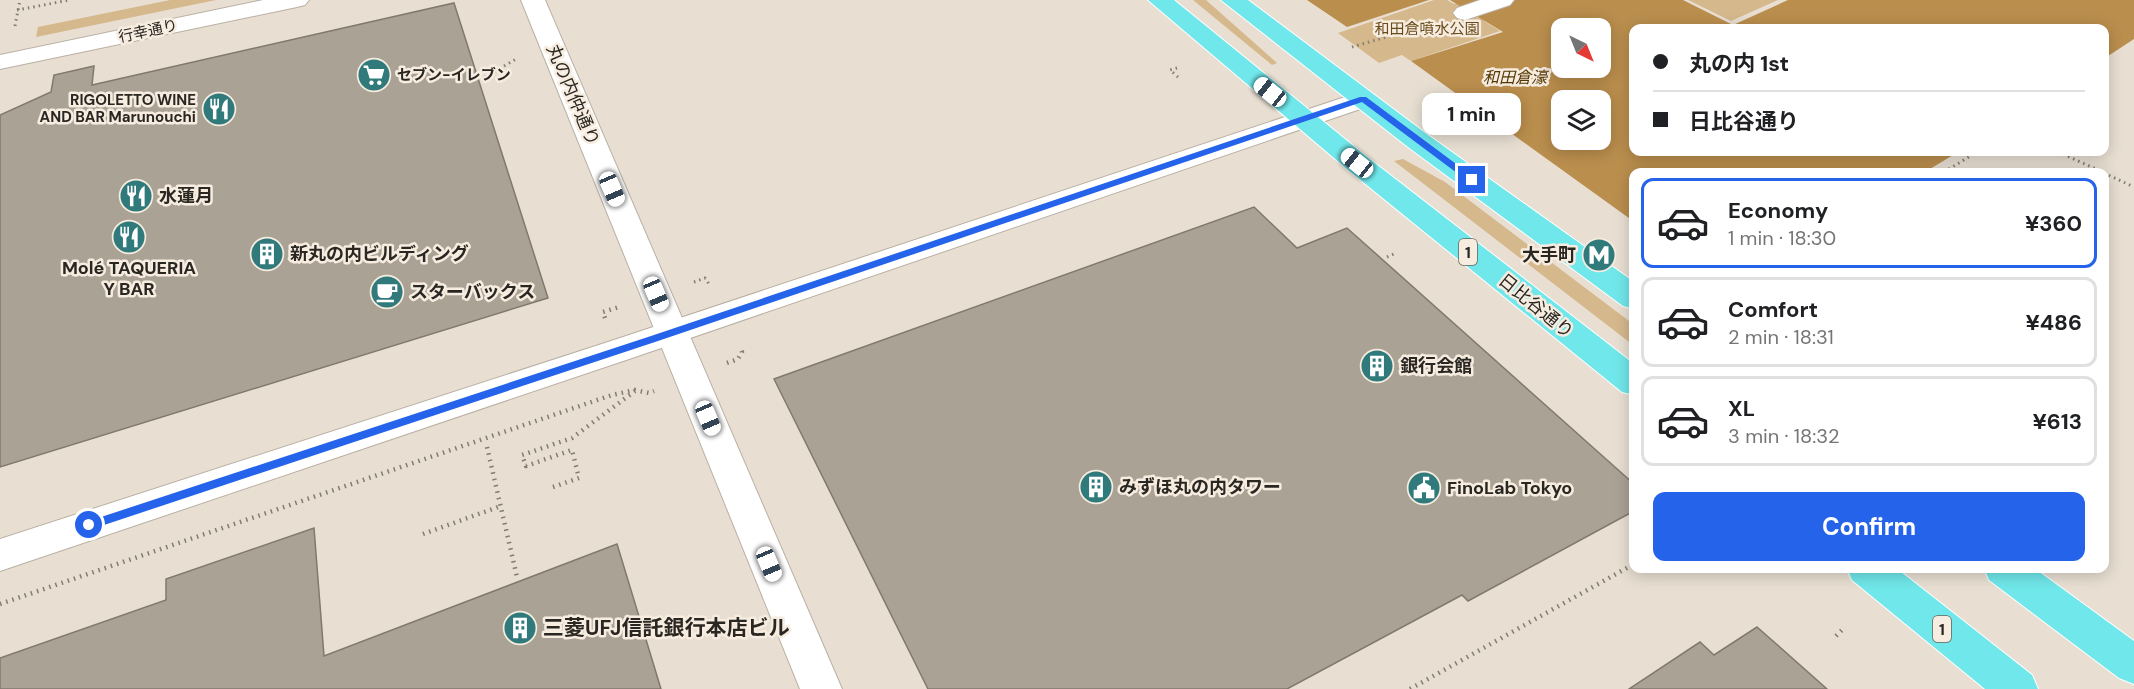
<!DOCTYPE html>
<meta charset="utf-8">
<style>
:root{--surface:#fff;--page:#f6f6f6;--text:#202124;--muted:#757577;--line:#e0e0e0;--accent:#2563eb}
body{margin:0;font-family:"DM Sans","Noto Sans JP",sans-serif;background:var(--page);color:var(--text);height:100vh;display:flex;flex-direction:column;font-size:22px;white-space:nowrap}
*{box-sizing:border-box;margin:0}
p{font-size:20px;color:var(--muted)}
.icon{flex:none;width:33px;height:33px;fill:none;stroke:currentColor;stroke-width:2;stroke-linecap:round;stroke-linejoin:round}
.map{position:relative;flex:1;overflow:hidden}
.details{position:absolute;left:1629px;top:168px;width:480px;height:405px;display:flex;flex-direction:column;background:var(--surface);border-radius:12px;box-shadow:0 3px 15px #0003}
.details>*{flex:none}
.hud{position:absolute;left:1629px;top:24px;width:480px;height:132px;border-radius:12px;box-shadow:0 3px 15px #0003;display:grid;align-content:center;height:132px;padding:0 24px;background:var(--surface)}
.needle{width:39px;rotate:137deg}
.buttons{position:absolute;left:1551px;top:18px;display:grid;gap:12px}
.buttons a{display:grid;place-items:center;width:60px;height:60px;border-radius:12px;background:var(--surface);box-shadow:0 3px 15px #0003;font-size:30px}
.end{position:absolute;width:27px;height:27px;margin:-14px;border:8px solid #2563eb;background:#fff;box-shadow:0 0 0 3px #fff}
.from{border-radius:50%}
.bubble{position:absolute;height:42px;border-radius:12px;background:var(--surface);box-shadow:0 3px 15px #0003;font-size:20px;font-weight:700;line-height:42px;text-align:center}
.car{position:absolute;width:18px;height:36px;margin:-18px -9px;border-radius:8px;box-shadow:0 0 4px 2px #0007;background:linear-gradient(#fff 24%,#345 0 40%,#fff 0 76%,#345 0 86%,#fff 0)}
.hud b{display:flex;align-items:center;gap:21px;height:57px;font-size:22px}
.hud b+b{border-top:2px solid var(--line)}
.hud i{width:15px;height:15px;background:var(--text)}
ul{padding:10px 0 0;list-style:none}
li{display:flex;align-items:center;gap:18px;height:90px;margin:0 12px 9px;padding:0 12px;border:3px solid var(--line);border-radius:12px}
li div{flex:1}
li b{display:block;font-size:22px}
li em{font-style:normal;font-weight:700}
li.current{border-color:var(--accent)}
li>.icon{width:54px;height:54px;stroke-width:1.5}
.cta{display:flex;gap:12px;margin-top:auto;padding:12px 24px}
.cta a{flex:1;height:69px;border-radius:12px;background:var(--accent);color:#fff;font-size:24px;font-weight:700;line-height:69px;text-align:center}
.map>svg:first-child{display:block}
.green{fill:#d6b88d}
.water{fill:#ba8e4d;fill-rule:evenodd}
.building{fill:#aba296;stroke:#81796d;stroke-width:1.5}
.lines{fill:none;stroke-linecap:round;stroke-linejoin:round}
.pedestrian-casing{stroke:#b9b0a4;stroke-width:2}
.minor-casing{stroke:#b9b0a4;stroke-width:2}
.tertiary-casing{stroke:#b9b0a4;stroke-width:2}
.secondary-casing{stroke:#b9b0a4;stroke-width:2}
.trunk-casing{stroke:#fff;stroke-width:2}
.path-far1{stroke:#827c73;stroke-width:3;stroke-dasharray:1.5 4;stroke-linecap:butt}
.path{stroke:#827c73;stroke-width:4.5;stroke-dasharray:1.5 5;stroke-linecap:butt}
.pedestrian{fill:#fff;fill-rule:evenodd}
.minor{fill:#fff;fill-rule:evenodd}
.tertiary{fill:#fff;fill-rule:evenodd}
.secondary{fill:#fff;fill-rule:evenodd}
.trunk{fill:#70e7ea;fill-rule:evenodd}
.route{fill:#2563eb}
.labels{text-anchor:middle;stroke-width:5;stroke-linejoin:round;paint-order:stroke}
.far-park-label{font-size:15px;fill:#694a19;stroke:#f6ece0}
.far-street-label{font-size:15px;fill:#2a2722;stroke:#f6ece0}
.far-poi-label{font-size:15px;font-weight:bold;fill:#2a2722;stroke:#f6ece0;text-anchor:start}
.far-water-label{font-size:16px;font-style:italic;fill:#543700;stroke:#f6ece0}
.shield{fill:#f6ece0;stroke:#67625b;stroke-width:1.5}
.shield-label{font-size:16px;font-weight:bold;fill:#2a2722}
.street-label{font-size:18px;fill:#2a2722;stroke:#f6ece0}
.poi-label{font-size:18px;font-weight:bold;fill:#2a2722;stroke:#f6ece0;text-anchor:start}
.near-poi-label{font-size:21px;font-weight:bold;fill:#2a2722;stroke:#f6ece0;text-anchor:start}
</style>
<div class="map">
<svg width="2134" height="689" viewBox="0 0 2134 689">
<rect width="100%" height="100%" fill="#e8dfd2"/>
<!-- green -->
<path class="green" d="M 170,0 L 216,0 L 36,37 L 38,27 Z
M 1193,0 L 1206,0 L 1277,63 L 1272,65 Z
M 1434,0 L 1447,0 L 1454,4 L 1466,0 L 1543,0 L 1484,21 L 1500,31 L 1411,61 L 1402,55 L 1379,63 L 1338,33 Z
M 1688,0 L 1778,0 L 1731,21 Z
M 1403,159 L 1445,182 L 1633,324 L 1633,345 L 1394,161 Z"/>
<!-- water -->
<path class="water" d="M 1307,0 L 1429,0 L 1347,27 Z
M 1450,0 L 1683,0 L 1733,25 L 1788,0 L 2134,0 L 2134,39 L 2105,58 L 2104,28 L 1634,28 L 1634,152 L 1958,152 L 1925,172 L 1634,172 L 1633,221 L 1411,61 L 1503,32 ZM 1562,28 L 1600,28 L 1600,68 L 1562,68 ZM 1562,100 L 1600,100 L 1600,140 L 1562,140 Z"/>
<!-- building -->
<path class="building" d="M 454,3 L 548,298 L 0,467 L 0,115 L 51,92 L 54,75 L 94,66 L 92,85 Z
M 1254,207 L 1297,248 L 1347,228 L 1634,484 L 1634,511 L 1468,601 L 1462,595 L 1287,689 L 928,689 L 774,379 Z
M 314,528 L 324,656 L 617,544 L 661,689 L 0,689 L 0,658 L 166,600 L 166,579 Z
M 1757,627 L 1827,689 L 1629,689 L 1700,642 L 1714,655 Z"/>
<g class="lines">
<defs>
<path id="pedestrian" d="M 1480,0 L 1514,0 L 1510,5 L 1465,20 L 1457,18 L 1453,13 L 1457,8 Z"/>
<path id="minor" d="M 521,0 L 545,0 L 842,689 L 800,689 Z"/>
<path id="tertiary" d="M 1363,91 L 1372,93 L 1376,99 L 1372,105 L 632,358 L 0,571 L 0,539 L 608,342 Z"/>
<path id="secondary" d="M 263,0 L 309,0 L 305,5 L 297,7 L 0,69 L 0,55 Z"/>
<path id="trunk" d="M 1148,0 L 1174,0 L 1367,157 L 1634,364 L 1634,395 L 1622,392 L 1347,169 Z
M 1221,0 L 1248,0 L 1428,135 L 1634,282 L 1634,309 L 1623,306 L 1408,147 Z
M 1847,568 L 1896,568 L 2032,675 L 2038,689 L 1985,689 L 1852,580 Z
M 1984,568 L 2034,568 L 2134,641 L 2134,684 L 2119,678 L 1989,580 Z"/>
</defs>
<!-- pedestrian casing -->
<use href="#pedestrian" class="pedestrian-casing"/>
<!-- minor casing -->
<use href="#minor" class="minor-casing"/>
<!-- tertiary casing -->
<use href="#tertiary" class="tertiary-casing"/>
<!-- secondary casing -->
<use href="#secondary" class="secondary-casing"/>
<!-- trunk casing -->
<use href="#trunk" class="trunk-casing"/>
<!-- path-far1 -->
<path class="path-far1" d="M 17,10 L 70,0
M 15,26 L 20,0
M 1352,47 L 1434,23
M 1177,68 L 1170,70 L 1178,77
M 485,77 L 518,58
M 2058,152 L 2103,172
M 1944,172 L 1977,152
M 2104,173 L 2134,187
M 1387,257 L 1394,254
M 694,282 L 705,278 L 709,284"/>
<!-- path -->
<path class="path" d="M 605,318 L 603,312 L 619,307
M 727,363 L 738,359 L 742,352 L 740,347
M 487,447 L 517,577
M 553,487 L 579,478 L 572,450 L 526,466 L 522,455 L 572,438 L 635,391
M 423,534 L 501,506
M 0,604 L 612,395 L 635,390 L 649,393 L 654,391
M 1836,636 L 1843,629
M 1410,689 L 1634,564"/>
<!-- pedestrian -->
<use href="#pedestrian" class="pedestrian"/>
<!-- minor -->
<use href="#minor" class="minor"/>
<!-- tertiary -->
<use href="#tertiary" class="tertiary"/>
<!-- secondary -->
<use href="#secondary" class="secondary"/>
<!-- trunk -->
<use href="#trunk" class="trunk"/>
</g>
<!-- route -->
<path class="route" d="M 1360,97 L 1366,97 L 1475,178 L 1475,182 L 1469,182 L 1362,102 L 658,341 L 89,530 L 84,525 L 89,521 L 651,336 Z"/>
<!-- icons -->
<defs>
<symbol id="supermarket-disc" viewBox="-11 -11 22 22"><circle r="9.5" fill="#317a7c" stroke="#f6ece0"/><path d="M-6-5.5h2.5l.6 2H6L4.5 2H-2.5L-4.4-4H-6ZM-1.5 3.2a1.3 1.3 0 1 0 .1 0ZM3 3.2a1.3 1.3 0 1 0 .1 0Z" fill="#fff"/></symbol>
<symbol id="restaurant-disc" viewBox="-11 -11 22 22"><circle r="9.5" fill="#317a7c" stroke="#f6ece0"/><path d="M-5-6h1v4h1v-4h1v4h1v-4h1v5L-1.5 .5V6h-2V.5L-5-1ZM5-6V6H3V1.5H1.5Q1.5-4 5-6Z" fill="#fff"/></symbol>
<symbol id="building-disc" viewBox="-11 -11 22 22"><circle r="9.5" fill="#317a7c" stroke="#f6ece0"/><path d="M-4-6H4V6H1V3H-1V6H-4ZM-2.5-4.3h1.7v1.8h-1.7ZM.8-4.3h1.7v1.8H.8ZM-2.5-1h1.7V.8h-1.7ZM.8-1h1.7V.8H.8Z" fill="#fff"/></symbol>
<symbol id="metro-disc" viewBox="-11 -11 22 22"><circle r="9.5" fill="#317a7c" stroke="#f6ece0"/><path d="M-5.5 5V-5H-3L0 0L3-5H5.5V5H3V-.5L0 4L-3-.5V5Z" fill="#fff"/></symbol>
<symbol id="cafe-disc" viewBox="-11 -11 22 22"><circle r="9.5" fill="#317a7c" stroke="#f6ece0"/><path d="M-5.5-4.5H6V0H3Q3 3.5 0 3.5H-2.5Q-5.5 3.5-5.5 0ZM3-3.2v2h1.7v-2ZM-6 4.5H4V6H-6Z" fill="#fff"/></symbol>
<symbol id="civic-disc" viewBox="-11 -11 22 22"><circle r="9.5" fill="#317a7c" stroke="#f6ece0"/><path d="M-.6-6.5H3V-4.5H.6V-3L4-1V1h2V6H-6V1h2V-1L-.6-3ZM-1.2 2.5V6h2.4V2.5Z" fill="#fff"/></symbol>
</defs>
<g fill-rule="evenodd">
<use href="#supermarket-disc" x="355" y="56" width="38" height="38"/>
<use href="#restaurant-disc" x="200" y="90" width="38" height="38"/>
<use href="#restaurant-disc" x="117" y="177" width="38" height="38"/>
<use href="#restaurant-disc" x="110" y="218" width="38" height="38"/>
<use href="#building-disc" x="248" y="235" width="38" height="38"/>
<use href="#metro-disc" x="1580" y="236" width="38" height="38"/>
<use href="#cafe-disc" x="368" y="273" width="38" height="38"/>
<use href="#building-disc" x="1358" y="347" width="38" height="38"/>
<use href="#building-disc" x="1077" y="468" width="38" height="38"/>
<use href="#civic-disc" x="1405" y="469" width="38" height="38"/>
<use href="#building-disc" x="501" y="609" width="38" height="38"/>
</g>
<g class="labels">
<!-- far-park labels -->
<g class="far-park-label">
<text x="1427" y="34">和田倉噴水公園</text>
</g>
<!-- far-street labels -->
<g class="far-street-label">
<text transform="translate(148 31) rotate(-12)" y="5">行幸通り</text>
</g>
<!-- far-poi labels -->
<g class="far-poi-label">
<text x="397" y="80">セブン-イレブン</text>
<text x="196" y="105" text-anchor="end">RIGOLETTO WINE<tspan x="196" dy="17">AND BAR Marunouchi</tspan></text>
</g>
<!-- far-water labels -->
<g class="far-water-label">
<text x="1515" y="83">和田倉濠</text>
</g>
<!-- shield labels -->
<g class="shield">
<rect x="1459" y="239" width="18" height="26" rx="4.5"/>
<rect x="1933" y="616" width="18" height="26" rx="4.5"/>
</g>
<g class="shield-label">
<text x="1468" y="258">1</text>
<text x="1942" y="635">1</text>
</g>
<!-- street labels -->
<g class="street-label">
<text transform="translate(573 95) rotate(67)" y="6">丸の内仲通り</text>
<text transform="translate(1536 306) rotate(39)" y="6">日比谷通り</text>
</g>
<!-- poi labels -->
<g class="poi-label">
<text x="159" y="202">水蓮月</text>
<text x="290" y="260">新丸の内ビルディング</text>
<text x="1576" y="261" text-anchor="end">大手町</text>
<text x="129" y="274" text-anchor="middle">Molé TAQUERIA<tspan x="129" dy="21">Y BAR</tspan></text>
<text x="410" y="298">スターバックス</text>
<text x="1400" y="372">銀行会館</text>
<text x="1119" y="493">みずほ丸の内タワー</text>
<text x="1447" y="494">FinoLab Tokyo</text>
</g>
<!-- near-poi labels -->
<g class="near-poi-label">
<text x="543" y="635">三菱UFJ信託銀行本店ビル</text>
</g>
</g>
</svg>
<div class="buttons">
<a><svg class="needle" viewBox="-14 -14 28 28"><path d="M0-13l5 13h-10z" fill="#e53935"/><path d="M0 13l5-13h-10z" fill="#757577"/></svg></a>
<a><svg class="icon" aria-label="layers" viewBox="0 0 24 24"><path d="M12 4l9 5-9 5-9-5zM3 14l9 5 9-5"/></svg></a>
</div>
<i class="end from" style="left:89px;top:525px"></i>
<i class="end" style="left:1472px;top:180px"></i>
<div class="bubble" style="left:1422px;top:93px;width:99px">1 min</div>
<i class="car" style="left:1270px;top:92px;rotate:309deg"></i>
<i class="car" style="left:1357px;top:163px;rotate:309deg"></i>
<i class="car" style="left:612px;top:189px;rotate:157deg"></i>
<i class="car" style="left:656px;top:294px;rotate:157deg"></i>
<i class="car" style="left:708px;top:418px;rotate:157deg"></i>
<i class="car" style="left:769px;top:564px;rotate:157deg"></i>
<div class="hud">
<b><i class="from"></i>丸の内 1st</b>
<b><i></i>日比谷通り</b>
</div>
<section class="details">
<ul>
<li class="current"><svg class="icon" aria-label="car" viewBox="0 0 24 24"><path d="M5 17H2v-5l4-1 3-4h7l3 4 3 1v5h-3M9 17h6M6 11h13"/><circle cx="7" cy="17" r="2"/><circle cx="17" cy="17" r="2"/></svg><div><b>Economy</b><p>1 min · 18:30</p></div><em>¥360</em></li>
<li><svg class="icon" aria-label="car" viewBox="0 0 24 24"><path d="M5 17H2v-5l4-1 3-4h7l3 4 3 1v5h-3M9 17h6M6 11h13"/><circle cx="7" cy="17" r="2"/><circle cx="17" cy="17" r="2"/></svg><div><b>Comfort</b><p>2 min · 18:31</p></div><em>¥486</em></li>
<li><svg class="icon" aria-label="car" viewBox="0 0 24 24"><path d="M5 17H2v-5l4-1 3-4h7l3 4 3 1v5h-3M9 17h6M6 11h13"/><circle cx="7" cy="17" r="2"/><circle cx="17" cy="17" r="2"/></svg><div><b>XL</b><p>3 min · 18:32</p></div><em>¥613</em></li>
</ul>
<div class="cta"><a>Confirm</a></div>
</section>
</div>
